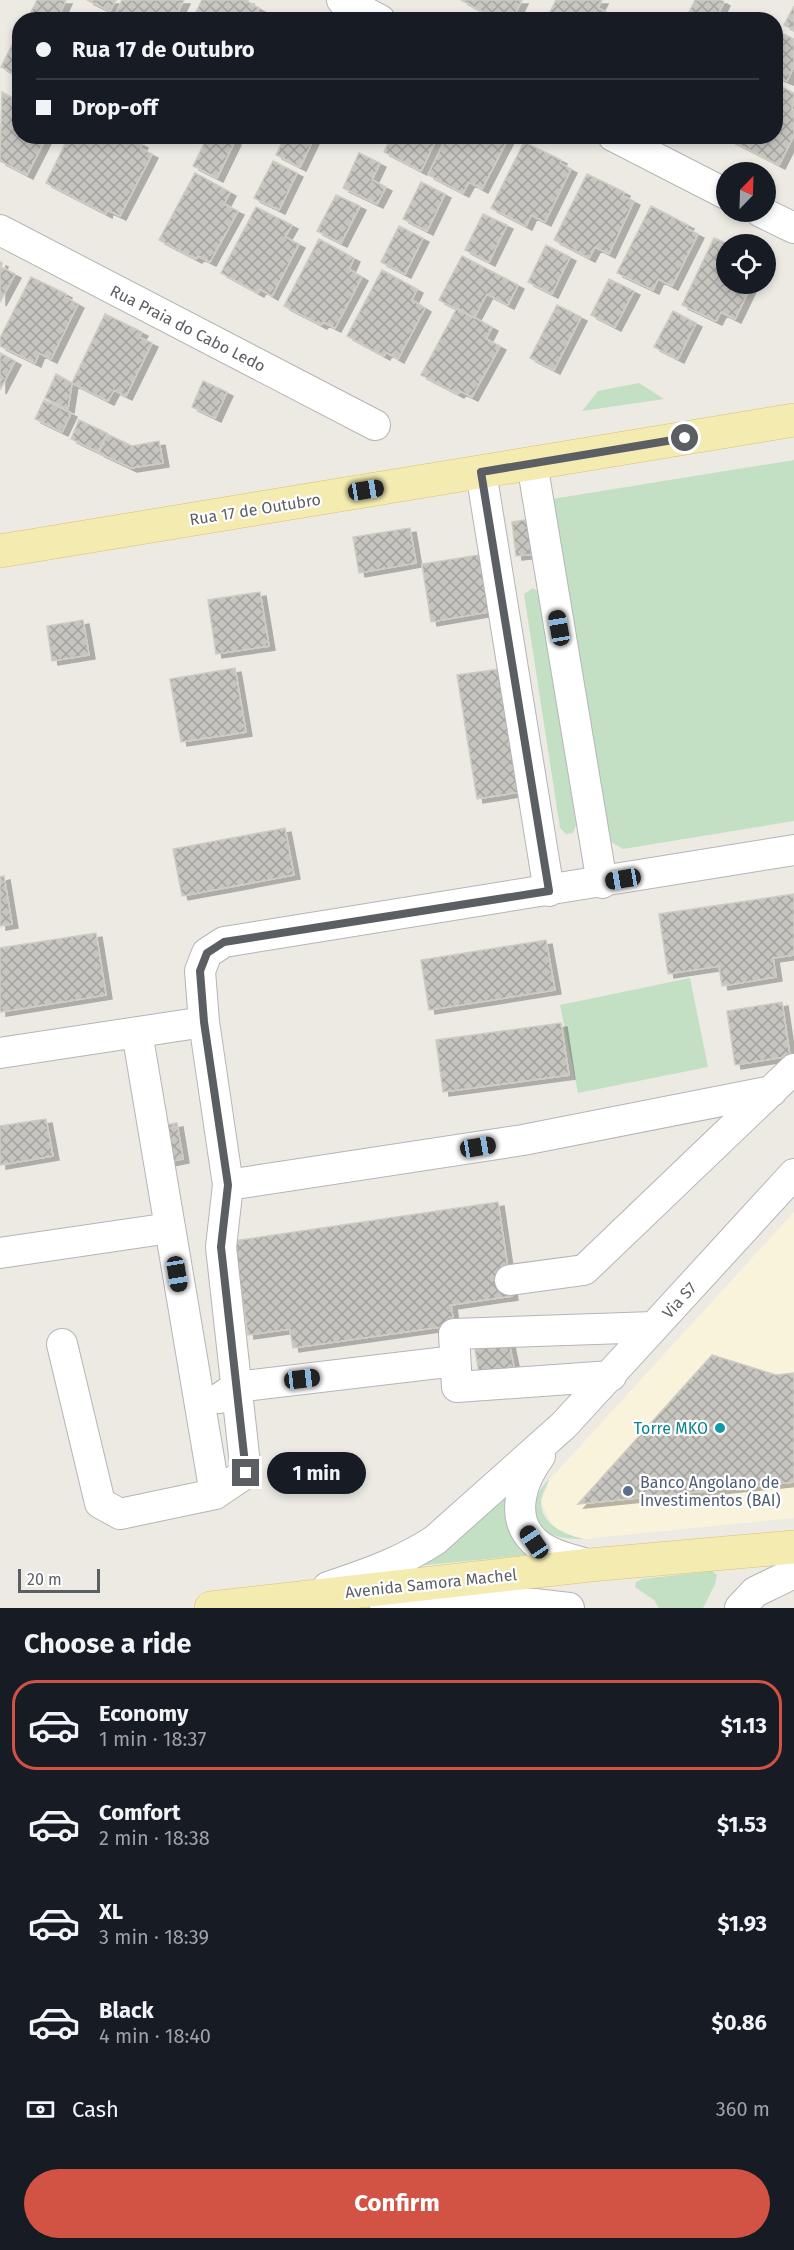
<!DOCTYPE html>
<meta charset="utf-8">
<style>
:root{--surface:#171b24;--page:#242831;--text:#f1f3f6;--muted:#9ea1a6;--line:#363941;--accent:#d25244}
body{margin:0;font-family:"Fira Sans",sans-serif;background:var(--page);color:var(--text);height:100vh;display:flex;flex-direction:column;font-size:22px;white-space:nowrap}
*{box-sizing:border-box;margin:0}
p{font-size:20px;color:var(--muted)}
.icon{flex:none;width:33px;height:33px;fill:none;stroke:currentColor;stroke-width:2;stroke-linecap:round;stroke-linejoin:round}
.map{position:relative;height:1608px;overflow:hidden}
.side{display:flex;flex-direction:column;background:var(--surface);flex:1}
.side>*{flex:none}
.top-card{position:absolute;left:12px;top:12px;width:771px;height:132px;border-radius:24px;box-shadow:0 3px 9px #0003;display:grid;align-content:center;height:132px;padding:0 24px;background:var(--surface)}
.needle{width:39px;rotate:23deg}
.buttons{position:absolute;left:716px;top:162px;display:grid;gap:12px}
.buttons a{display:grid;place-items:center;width:60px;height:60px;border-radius:50%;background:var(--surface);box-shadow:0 3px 9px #0003;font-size:30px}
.scale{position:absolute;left:18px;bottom:15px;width:82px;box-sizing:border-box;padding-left:6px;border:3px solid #5b5e62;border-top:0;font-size:16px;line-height:21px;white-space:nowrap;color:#5b5e62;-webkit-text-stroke:4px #fff;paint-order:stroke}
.end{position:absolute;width:27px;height:27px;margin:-14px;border:8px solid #5b5e62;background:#fff;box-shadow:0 0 0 3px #fff}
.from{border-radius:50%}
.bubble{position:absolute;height:42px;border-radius:21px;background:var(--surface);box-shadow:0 3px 9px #0003;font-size:20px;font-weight:700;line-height:42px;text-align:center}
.car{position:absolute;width:18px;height:36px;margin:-18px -9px;border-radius:8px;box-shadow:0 0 4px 2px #0007;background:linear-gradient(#222 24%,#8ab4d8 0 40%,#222 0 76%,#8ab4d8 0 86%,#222 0)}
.top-card b{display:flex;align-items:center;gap:21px;height:57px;font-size:22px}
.top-card b+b{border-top:2px solid var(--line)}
.top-card i{width:15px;height:15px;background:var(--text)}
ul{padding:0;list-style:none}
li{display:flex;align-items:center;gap:18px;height:90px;margin:0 12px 9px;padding:0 12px;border:3px solid transparent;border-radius:24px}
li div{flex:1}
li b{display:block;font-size:22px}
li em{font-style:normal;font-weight:700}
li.selected{border-color:var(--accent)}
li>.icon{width:54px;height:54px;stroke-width:1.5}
h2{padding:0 24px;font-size:27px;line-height:72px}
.pay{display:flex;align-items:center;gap:15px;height:66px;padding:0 24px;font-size:22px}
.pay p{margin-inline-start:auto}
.action{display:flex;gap:12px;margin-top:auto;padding:12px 24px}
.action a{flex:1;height:69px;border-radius:36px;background:var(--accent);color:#fff;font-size:24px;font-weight:700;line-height:69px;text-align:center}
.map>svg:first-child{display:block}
.commercial{fill:#f9f3dc}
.green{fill:#c3e0c4}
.building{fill:url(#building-cross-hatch);stroke:#d0ccc3;stroke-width:1.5;filter:url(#shadow)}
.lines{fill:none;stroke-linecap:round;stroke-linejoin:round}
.minor-casing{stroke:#b4b5b9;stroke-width:32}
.major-casing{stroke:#dec06a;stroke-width:34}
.minor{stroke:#fff;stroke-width:30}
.major{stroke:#f4ebb1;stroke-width:33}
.route{stroke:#5b5e62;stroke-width:8}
.culture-dot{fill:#0f9aa8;stroke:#fff;stroke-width:2}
.service-dot{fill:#5c6f8a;stroke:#fff;stroke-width:2}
.labels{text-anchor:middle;stroke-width:4.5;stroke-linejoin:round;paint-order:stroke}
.street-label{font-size:16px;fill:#5b5e62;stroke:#fff}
.culture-label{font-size:16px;fill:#0d838f;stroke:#fff;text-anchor:end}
.service-label{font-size:16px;fill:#4e5e75;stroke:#fff;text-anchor:start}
</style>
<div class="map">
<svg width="794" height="1608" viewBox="0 0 794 1608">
<defs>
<pattern id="building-cross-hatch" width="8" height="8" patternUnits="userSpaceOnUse" patternTransform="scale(1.5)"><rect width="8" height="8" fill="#c7c5c0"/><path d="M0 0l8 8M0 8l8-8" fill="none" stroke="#a5a39f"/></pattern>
<filter id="shadow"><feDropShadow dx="6" dy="4" stdDeviation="0" flood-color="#0004"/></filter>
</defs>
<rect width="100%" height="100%" fill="#eceae3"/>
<!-- commercial -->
<path class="commercial" d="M 794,1212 L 794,1518 L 584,1539 L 565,1535 L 552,1525 L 541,1502 L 550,1479 Z"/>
<!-- green -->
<path class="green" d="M 639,383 L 664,399 L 582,411 L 598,391 Z
M 794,460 L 794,821 L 623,849 L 611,842 L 552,499 Z
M 533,588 L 539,592 L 576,825 L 573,833 L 566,834 L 560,828 L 524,594 Z
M 690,978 L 708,1067 L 578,1093 L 560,1005 Z
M 518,1477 L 538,1554 L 405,1567 Z
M 549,1479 C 547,1486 541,1494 541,1502 C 541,1525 566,1535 584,1539 C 540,1541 515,1517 549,1479 Z
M 712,1571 L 717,1575 L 715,1584 L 703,1608 L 659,1608 L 654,1600 L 635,1587 L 636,1582 L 642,1579 Z"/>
<!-- building -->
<path class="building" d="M 37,0 L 66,0 L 57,20 L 27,20 Z
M 87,0 L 116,0 L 110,11 Z
M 122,0 L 184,0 L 174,20 L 128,20 L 116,14 Z
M 202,0 L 248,0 L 248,2 L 259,8 L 254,20 L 192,20 Z
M 461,0 L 522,0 L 512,20 L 498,20 Z
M 556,0 L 602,0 L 598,8 L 610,14 L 607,20 L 546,20 Z
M 695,0 L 721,0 L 724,2 L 715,20 L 685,20 Z
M 794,6 L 794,30 L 784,25 Z
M 19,31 L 20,31 L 20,77 L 1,67 Z
M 781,33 L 794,39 L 794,66 L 787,81 L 776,76 L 776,44 Z
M 776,84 L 794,93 L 792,109 L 794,110 L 794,135 L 779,165 L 730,140 L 732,136 L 776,136 Z
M 2,92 L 16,100 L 20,94 L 20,136 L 47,136 L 27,175 L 0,161 Z
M 69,136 L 126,136 L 142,144 L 140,148 L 152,154 L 120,216 L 107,210 L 106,214 L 46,183 Z
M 208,136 L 225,136 L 235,141 L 217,178 L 193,166 Z
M 285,136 L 315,136 L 300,167 L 276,155 Z
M 380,136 L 438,136 L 421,171 L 384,152 L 389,141 Z
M 447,136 L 509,137 L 482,189 L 469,182 L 463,193 L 428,175 Z
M 524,142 L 561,160 L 560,163 L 571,169 L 545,222 L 531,215 L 526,226 L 491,208 Z
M 359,153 L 380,163 L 372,180 L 386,187 L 377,204 L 343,188 Z
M 273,161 L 297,173 L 279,210 L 254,198 Z
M 195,173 L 230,192 L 224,204 L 238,211 L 210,262 L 198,256 L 196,259 L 159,240 Z
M 587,174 L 624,192 L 623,196 L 634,201 L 609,254 L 595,247 L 589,258 L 554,240 Z
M 421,182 L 445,194 L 427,231 L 403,219 Z
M 336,195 L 360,206 L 341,243 L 317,231 Z
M 651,206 L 688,225 L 686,228 L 698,234 L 672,286 L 658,279 L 653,290 L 617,273 Z
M 256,207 L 292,225 L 285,237 L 299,244 L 272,296 L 260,289 L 258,293 L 221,273 Z
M 483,214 L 507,225 L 489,262 L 465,250 Z
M 399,226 L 423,238 L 405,274 L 381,262 Z
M 714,238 L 728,244 L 726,284 L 752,284 L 735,319 L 721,312 L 716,321 L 682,305 Z
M 319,239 L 354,258 L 349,269 L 362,277 L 335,328 L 323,322 L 321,325 L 284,306 Z
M 546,245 L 570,257 L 552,294 L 528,282 Z
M 462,256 L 518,285 L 508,305 L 487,294 L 474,318 L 439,300 Z
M 0,262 L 2,263 L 1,267 L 15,274 L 0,302 Z
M 382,270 L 417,289 L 412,300 L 425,308 L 398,359 L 386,352 L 384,356 L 347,336 Z
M 31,277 L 66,294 L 65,297 L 78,304 L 51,359 L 39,353 L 35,363 L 0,346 L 0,338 Z
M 609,279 L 634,291 L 615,327 L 591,315 Z
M 557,305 L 581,317 L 554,370 L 530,358 Z
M 457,308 L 492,327 L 486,339 L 500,346 L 472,397 L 460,391 L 458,394 L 421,375 Z
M 673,311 L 696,323 L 678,359 L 654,347 Z
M 105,314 L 142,332 L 139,337 L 152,343 L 126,396 L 114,390 L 108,401 L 72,383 Z
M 0,353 L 15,361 L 0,390 Z
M 56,374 L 72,383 L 68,409 L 45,398 Z
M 203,381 L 227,392 L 215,418 L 192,407 Z
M 44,400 L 71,413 L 62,432 L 35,419 Z
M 79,420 L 107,433 L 98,452 L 71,439 Z
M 107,434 L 132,446 L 159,441 L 163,463 L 131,468 L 99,453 Z
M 538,518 L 543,553 L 516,556 L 512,522 Z
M 410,528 L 416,563 L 359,573 L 353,537 Z
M 491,553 L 500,610 L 431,622 L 422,564 Z
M 260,592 L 269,646 L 216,654 L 208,600 Z
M 83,620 L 89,655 L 52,661 L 47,626 Z
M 235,668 L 246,732 L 181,742 L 170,679 Z
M 500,669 L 520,792 L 477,799 L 457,675 Z
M 285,828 L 294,875 L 182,896 L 173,849 Z
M 4,876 L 12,924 L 0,926 L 0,877 Z
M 794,894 L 794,955 L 773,958 L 776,977 L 722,986 L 719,966 L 668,974 L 659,914 Z
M 96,933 L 106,995 L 0,1012 L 0,948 Z
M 546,940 L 555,990 L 429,1010 L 421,960 Z
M 782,1002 L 790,1056 L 735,1065 L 727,1011 Z
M 561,1023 L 569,1075 L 443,1092 L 436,1040 Z
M 46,1119 L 53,1156 L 0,1165 L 0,1126 Z
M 177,1123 L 183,1159 L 167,1162 L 161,1126 Z
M 498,1202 L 512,1296 L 451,1305 L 454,1325 L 293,1348 L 290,1329 L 248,1335 L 234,1241 Z
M 509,1343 L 514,1367 L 479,1373 L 475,1349 Z
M 712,1355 L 776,1375 L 794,1373 L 794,1482 L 578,1504 Z"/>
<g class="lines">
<defs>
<path id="minor" d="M 342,0 L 380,20
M 613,136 L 726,194
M 761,212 L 794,228
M 0,230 L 375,425
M 532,463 L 602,883
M 481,472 L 549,891
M 137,1032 L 215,1494
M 0,1053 L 204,1022
M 228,1185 L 523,1140 L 772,1091
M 0,1253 L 170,1228
M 510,1280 L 584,1270 L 794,1069
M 62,1344 L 100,1503 L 120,1514 L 215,1494 L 246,1473 L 221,1247 L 228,1185 L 204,1022 L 200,971 L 207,953 L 224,942 L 794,850
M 611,1376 L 457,1387 L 454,1334 L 654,1327
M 220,1398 L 236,1387 L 455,1361
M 540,1456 C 522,1480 509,1517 534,1541 C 548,1555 572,1559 590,1565
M 328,1587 C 366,1574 402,1562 435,1540 L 564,1425 L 794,1174
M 383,1600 L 534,1604 L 569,1608
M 740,1608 L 755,1592 L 794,1573"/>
<path id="major" d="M 0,551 L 794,420
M 211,1608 L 590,1565 L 794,1547"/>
</defs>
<!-- minor casing -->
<use href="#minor" class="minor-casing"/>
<!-- major casing -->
<use href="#major" class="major-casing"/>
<!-- minor -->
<use href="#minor" class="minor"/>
<!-- major -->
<use href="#major" class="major"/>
</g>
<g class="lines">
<!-- route -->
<path class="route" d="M 246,1473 L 221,1247 L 228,1185 L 204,1022 L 200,971 L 207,953 L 224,942 L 549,891 L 481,472 L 685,438"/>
</g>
<!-- markers -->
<circle class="culture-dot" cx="720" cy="1428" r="6"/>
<circle class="service-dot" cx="628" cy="1491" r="6"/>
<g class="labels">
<!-- street labels -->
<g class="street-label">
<text transform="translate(188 328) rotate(27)" y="6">Rua Praia do Cabo Ledo</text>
<text transform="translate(255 509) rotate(-9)" y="6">Rua 17 de Outubro</text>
<text transform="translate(679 1300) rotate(-48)" y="6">Via S7</text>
<text transform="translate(431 1583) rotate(-6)" y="6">Avenida Samora Machel</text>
</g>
<!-- culture labels -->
<g class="culture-label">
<text x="708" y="1434">Torre MKO</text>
</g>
<!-- service labels -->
<g class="service-label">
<text x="640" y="1488">Banco Angolano de<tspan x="640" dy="18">Investimentos (BAI)</tspan></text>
</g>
</g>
</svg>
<div class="buttons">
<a><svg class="needle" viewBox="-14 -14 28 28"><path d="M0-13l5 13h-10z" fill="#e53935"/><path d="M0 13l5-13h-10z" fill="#9ea1a6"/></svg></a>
<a><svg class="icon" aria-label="locate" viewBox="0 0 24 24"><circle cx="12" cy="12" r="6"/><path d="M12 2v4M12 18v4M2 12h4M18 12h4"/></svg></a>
</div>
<div class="scale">20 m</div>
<i class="end from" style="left:685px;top:438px"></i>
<i class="end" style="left:246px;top:1473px"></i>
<div class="bubble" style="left:267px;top:1452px;width:99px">1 min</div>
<i class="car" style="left:366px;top:490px;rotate:81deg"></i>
<i class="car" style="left:559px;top:628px;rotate:350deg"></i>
<i class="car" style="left:623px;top:879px;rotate:260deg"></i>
<i class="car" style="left:478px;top:1147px;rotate:81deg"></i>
<i class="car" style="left:177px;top:1274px;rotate:171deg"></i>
<i class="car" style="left:302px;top:1379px;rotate:83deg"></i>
<i class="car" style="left:534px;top:1542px;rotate:326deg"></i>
<div class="top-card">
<b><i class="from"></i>Rua 17 de Outubro</b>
<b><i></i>Drop-off</b>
</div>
</div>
<section class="side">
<h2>Choose a ride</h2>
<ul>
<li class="selected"><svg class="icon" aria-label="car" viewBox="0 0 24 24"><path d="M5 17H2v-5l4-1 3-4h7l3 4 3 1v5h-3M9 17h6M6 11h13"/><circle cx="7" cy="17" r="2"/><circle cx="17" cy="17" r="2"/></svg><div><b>Economy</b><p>1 min · 18:37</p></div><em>$1.13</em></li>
<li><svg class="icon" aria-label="car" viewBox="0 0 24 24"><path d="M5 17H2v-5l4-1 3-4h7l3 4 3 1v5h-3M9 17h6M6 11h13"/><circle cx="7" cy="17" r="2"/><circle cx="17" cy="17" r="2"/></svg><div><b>Comfort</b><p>2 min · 18:38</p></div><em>$1.53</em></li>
<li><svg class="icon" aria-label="car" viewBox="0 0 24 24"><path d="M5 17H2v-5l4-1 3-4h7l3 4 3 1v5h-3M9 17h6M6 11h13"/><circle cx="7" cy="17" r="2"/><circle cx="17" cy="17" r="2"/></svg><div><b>XL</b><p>3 min · 18:39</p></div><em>$1.93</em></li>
<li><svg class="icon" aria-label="car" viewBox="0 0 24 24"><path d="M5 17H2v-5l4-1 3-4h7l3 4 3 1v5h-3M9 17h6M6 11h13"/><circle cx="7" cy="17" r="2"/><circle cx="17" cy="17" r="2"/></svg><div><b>Black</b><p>4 min · 18:40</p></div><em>$0.86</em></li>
</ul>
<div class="pay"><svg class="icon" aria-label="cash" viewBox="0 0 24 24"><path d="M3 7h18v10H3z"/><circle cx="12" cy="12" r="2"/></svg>Cash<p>360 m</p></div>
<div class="action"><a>Confirm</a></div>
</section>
